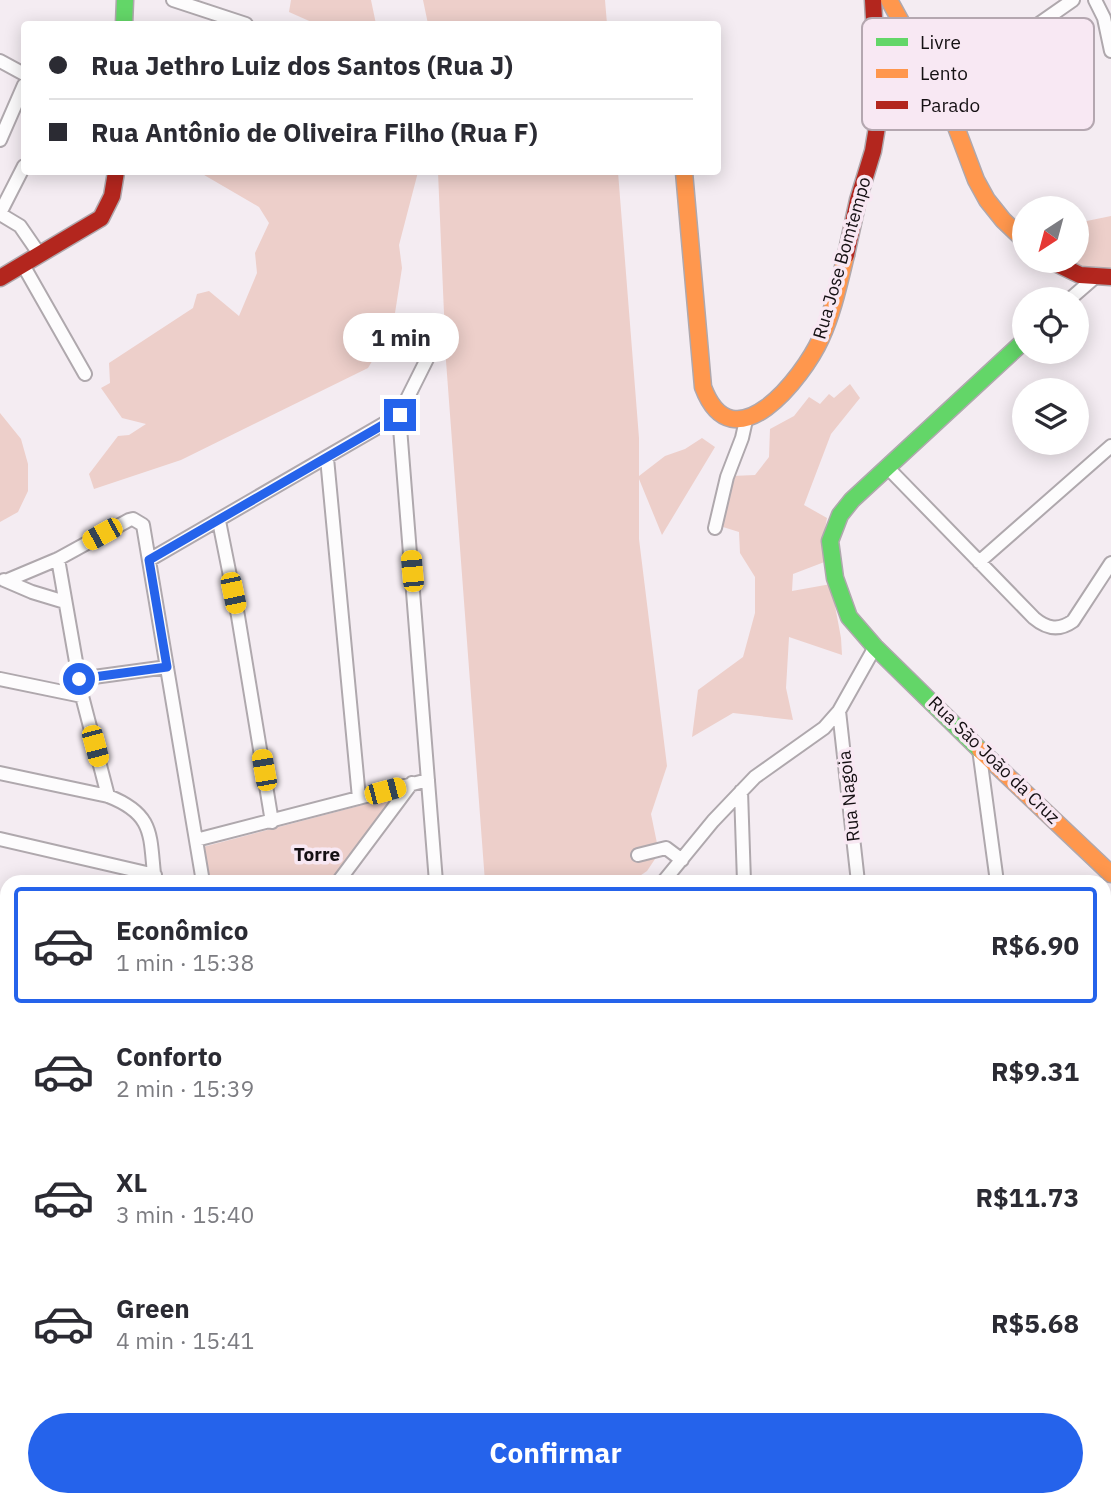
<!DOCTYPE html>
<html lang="pt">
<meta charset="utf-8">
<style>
:root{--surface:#fff;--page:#f7f7f7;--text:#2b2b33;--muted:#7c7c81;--line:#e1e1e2;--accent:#2563eb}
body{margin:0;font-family:"IBM Plex Sans",sans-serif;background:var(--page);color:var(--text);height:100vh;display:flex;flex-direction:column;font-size:26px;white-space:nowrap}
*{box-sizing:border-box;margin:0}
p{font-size:23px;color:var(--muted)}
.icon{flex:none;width:38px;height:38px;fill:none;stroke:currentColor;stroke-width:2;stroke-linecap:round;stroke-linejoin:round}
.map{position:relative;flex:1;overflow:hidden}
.drawer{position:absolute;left:0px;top:875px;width:1111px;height:632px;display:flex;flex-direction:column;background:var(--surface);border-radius:21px 21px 0 0;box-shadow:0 4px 18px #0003}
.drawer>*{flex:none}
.hud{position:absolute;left:21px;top:21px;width:700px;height:154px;border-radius:7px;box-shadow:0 4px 18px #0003;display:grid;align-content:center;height:154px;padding:0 28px;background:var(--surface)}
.needle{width:46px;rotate:216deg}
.tools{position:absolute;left:1012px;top:196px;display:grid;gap:14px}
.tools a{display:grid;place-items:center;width:77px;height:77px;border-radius:50%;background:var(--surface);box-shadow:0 4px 18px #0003;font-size:35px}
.end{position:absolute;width:32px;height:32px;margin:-16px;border:9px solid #2563eb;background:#fff;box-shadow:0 0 0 4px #fff}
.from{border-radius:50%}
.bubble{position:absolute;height:49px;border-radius:24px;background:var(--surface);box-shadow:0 4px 18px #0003;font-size:23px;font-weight:800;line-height:49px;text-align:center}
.car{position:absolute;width:21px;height:42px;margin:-21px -10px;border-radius:9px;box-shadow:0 0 5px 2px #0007;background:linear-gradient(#f5c518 24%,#345 0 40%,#f5c518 0 76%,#345 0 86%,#f5c518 0)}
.hud b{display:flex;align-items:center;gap:24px;height:66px;font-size:26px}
.hud b+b{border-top:2px solid var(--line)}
.hud i{width:18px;height:18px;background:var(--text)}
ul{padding:12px 0 0;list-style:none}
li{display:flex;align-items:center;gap:21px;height:116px;margin:0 14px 10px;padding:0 14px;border:4px solid transparent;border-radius:7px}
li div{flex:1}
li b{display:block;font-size:26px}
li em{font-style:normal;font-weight:800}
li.on{border-color:var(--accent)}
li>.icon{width:63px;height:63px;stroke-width:1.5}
.action{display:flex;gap:14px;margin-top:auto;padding:14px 28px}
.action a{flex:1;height:80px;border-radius:42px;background:var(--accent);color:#fff;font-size:28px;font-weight:800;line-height:80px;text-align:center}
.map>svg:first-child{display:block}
.green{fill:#edcfca}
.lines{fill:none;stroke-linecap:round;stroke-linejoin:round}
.street-casing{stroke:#afa8ad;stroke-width:16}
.fast-casing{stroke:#afa8ad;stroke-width:19}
.slow-casing{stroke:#afa8ad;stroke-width:19}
.jam-casing{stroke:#afa8ad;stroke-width:19}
.street{stroke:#fdfcfd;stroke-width:12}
.fast{stroke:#63d668;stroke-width:16}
.slow{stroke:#ff974d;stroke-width:16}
.jam{stroke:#b3261e;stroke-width:16}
.route{stroke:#2563eb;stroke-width:9}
.labels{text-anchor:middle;stroke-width:7;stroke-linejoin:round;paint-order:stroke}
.street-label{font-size:18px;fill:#151013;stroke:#f8e8f3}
.neighbourhood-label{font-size:19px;font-weight:bold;fill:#151013;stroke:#f8e8f3}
.key{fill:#f8e8f3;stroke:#b4a7b0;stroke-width:2}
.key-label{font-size:19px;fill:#151013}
</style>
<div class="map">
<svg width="1111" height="1506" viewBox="0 0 1111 1506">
<rect width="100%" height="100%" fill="#f4ecf2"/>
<!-- green -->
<path class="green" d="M 291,0 L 371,0 L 376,24 L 316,24 L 289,12 Z
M 423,0 L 605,0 L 607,24 L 428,24 Z
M 199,172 L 418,172 L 399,245 L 402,268 L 393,326 L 368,368 L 181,460 L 94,489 L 89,474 L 118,436 L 129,435 L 146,424 L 122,418 L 101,388 L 110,383 L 109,363 L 193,308 L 197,294 L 209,291 L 239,316 L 257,273 L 255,253 L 269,223 L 259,207 Z
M 438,172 L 618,172 L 639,438 L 639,476 L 665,456 L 685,449 L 702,438 L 715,447 L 662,535 L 639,479 L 639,539 L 667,766 L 651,814 L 659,853 L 647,871 L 631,882 L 485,882 L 446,361 Z
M 1111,216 L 1111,270 L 1068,265 L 1060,261 L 1076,261 L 1077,223 Z
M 850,384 L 860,398 L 831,434 L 804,505 L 827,518 L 824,535 L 827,561 L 793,574 L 792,591 L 831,584 L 841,638 L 842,655 L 789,637 L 786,688 L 793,720 L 733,713 L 692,737 L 698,690 L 743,657 L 755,613 L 755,577 L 740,553 L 739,532 L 723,527 L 732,476 L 755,475 L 769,457 L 770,429 L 794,416 L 809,397 L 820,404 L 829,394 L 834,398 Z
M 0,413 L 21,439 L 28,464 L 28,491 L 18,512 L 0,522 Z
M 393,797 L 329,882 L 209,882 L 203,847 Z
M 527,1500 L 715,1500 L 716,1506 L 527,1506 Z"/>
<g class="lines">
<defs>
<path id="street" d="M 173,0 L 246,24
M 1095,0 L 1104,18 L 1111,51
M 0,61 L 24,74
M 940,93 L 1073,0
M 0,140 L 24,85
M 0,213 L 24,166
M 0,214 L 20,226 L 40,255
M 23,265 L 85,374
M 1070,299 L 1093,279
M 399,415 L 436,882
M 327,458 L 359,798
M 887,467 L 1034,618 C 1047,629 1059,631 1073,621 L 1111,563
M 219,521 L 238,616 L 272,822
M 715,528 L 727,477 L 742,438 L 746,420
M 58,559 L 82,696 L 108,796
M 149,560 L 399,415 L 434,345
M 979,562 L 1111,446
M 4,580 L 32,592 L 65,602
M 8,580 L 58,559 L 129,520 L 133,519 L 143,525 L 203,882
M 0,679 L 82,696
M 79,679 L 167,667
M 839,711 L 858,882
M 979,749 L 997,882
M 0,773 L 108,796 C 157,815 149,838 155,882
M 741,791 L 744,882
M 0,839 L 155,875
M 196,840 L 428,780
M 638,855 L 666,848 L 682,860
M 338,882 L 412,783
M 663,882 L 713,821 L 755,777 L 824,728 L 839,711 L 875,647
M 0,936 L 7,955
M 0,1026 L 7,1029
M 0,1092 L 7,1095
M 0,1152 L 7,1155
M 1104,1179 L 1111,1183
M 0,1238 L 7,1242
M 1104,1249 L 1111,1242
M 0,1361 L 7,1364
M 1104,1451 L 1111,1444
M 0,1493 L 7,1496
M 16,1500 L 29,1506
M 366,1500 L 383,1506
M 467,1500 L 468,1506
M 1045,1500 L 1051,1506
M 101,1506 L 104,1500
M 839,1506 L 840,1500
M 859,1506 L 865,1500"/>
<path id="fast" d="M 124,24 L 125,0
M 980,750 L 875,647 L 849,617 L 835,578 L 830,541 L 840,515 L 852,500 L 1024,341"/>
<path id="slow" d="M 889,0 L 950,111 L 976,180 L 987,200 L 1003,220 L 1024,240
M 684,172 L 703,387 C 733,467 803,378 821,338 C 833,312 839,283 846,255
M 980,750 L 1111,874"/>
<path id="jam" d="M 846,255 L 858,200 L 873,151 L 877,127 L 878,91 L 873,0
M 1051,261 L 1080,275 L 1111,277
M 0,278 L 101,218 L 112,196 L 116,172"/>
</defs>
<!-- street casing -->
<use href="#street" class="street-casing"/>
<!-- fast casing -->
<use href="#fast" class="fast-casing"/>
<!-- slow casing -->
<use href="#slow" class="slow-casing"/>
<!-- jam casing -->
<use href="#jam" class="jam-casing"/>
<!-- street -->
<use href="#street" class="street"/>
<!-- fast -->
<use href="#fast" class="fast"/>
<!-- slow -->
<use href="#slow" class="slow"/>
<!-- jam -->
<use href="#jam" class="jam"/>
</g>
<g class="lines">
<!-- route -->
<path class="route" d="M 79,679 L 167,667 L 149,560 L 400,415"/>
</g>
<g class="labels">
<!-- street labels -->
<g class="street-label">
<text transform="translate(842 258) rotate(-74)" y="6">Rua Jose Bomtempo</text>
<text transform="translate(994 760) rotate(44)" y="6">Rua São João da Cruz</text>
<text transform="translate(849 796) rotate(-96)" y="6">Rua Nagoia</text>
</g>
<!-- neighbourhood labels -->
<g class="neighbourhood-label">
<text x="317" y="861">Torre</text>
</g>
</g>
<!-- legend -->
<rect x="862" y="18" width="232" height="112" rx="10" class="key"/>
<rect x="876" y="38" width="32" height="8" fill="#63d668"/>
<rect x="876" y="69" width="32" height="9" fill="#ff974d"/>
<rect x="876" y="101" width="32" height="8" fill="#b3261e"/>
<g class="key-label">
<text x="920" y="49">Livre</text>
<text x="920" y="80">Lento</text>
<text x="920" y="112">Parado</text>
</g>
</svg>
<div class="tools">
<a><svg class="needle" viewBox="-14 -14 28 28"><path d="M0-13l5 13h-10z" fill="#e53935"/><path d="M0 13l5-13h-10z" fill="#7c7c81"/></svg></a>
<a><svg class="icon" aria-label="locate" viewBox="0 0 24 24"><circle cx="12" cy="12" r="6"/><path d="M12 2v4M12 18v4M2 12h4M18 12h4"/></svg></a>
<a><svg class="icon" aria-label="layers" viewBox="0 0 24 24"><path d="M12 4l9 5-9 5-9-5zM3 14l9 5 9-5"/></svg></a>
</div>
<i class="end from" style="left:79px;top:679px"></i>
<i class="end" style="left:400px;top:415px"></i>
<div class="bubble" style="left:343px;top:313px;width:116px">1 min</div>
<i class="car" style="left:102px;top:534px;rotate:241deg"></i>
<i class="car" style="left:412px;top:571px;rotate:355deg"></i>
<i class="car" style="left:233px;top:593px;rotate:168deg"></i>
<i class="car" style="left:95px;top:746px;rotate:165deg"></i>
<i class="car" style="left:264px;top:770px;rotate:350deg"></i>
<i class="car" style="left:385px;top:791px;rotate:75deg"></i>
<div class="hud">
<b><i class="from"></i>Rua Jethro Luiz dos Santos (Rua J)</b>
<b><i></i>Rua Antônio de Oliveira Filho (Rua F)</b>
</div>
<section class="drawer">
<ul>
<li class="on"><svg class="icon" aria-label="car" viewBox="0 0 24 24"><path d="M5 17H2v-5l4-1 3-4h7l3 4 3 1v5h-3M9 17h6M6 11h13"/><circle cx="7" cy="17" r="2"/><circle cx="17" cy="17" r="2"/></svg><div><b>Econômico</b><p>1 min · 15:38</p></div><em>R$6.90</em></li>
<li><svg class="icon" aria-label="car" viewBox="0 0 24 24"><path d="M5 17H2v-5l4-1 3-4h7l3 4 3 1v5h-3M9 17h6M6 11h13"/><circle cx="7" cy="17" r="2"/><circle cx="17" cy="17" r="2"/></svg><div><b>Conforto</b><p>2 min · 15:39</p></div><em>R$9.31</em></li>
<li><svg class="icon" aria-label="car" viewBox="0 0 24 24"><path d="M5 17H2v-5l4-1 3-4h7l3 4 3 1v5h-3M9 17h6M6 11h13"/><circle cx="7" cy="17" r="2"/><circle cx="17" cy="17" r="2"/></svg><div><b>XL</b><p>3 min · 15:40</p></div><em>R$11.73</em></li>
<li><svg class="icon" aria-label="car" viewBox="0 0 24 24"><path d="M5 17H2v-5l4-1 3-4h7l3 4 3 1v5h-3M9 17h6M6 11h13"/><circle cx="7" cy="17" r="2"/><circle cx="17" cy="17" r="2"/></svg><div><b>Green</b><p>4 min · 15:41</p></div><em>R$5.68</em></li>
</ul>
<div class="action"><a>Confirmar</a></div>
</section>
</div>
